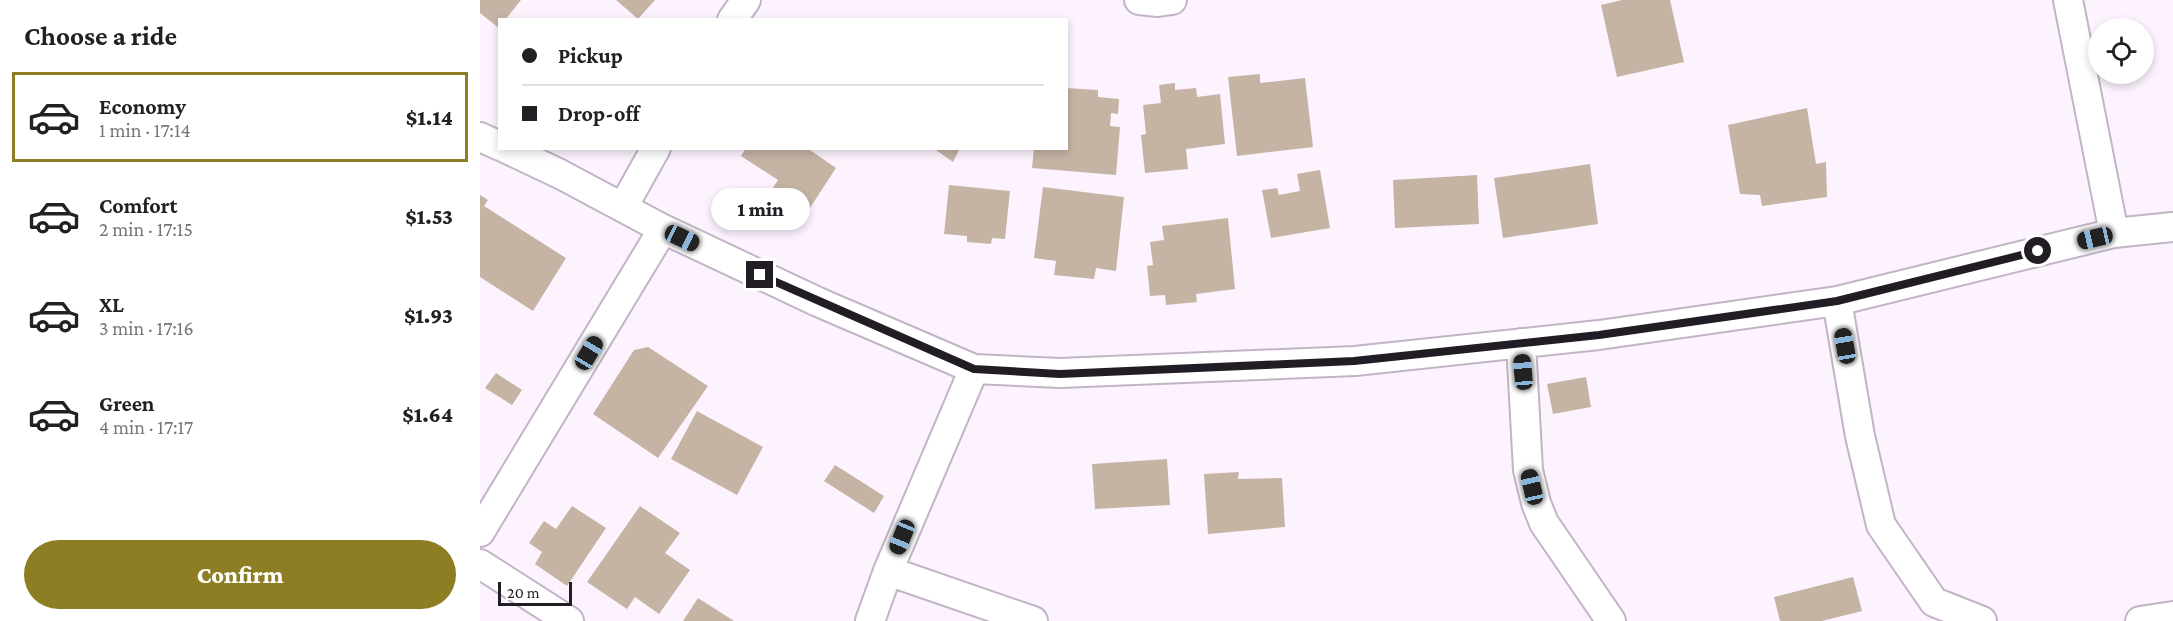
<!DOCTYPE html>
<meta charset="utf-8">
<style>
:root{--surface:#fff;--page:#f2f2f2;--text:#202124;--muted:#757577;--line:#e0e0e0;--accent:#8d7e24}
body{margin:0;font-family:"Crimson Pro",serif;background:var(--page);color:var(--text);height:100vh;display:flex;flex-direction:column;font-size:22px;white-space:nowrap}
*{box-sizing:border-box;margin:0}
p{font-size:20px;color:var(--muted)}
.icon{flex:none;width:33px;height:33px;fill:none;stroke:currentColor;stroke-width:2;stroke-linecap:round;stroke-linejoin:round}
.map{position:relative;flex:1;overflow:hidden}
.panel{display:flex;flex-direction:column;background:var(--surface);width:480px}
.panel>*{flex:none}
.banner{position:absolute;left:18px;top:18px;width:570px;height:132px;border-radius:0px;box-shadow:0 3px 9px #0003;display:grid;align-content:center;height:132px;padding:0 24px;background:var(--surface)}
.controls{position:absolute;left:1608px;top:18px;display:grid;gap:12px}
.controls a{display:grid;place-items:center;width:66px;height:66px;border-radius:50%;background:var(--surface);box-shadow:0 3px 9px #0003;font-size:30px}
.scale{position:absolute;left:18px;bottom:15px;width:74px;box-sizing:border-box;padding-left:6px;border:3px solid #221d24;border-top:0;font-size:16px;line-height:21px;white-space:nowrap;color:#221d24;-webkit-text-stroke:4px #fff;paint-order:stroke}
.end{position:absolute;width:27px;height:27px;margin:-14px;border:8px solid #221d24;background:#fff;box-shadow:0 0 0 3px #fff}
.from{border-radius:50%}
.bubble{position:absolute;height:42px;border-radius:21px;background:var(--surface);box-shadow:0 3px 9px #0003;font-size:20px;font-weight:800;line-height:42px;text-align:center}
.car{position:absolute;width:18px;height:36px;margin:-18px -9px;border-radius:8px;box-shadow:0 0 4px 2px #0007;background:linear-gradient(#222 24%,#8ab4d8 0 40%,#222 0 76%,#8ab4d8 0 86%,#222 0)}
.banner b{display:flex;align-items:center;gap:21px;height:57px;font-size:22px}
.banner b+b{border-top:2px solid var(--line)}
.banner i{width:15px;height:15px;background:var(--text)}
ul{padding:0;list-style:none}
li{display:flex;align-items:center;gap:18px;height:90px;margin:0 12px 9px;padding:0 12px;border:3px solid transparent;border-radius:0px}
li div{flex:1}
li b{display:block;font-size:22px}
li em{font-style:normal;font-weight:800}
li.active{border-color:var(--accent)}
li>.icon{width:54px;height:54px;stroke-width:1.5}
h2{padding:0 24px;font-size:27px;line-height:72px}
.cta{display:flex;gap:12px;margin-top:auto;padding:12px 24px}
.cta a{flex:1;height:69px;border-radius:36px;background:var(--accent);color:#fff;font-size:24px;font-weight:800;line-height:69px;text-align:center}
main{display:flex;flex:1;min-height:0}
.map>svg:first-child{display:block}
.building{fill:#c5b4a4}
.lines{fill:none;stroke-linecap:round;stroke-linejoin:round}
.minor-casing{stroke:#c2b4c6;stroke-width:32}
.minor{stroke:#fff;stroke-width:28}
.route{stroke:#221d24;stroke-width:8}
</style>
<main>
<section class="panel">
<h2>Choose a ride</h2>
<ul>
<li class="active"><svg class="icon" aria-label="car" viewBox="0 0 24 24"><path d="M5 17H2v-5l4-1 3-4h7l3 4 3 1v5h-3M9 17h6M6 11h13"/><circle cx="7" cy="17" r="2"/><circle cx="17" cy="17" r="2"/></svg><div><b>Economy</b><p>1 min · 17:14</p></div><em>$1.14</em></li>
<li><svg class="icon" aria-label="car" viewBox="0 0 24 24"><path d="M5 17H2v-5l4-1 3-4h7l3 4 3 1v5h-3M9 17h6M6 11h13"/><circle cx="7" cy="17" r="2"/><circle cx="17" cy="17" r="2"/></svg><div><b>Comfort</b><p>2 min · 17:15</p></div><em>$1.53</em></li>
<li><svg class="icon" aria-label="car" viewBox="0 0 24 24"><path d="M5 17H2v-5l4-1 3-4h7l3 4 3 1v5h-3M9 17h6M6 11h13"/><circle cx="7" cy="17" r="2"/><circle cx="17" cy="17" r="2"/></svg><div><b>XL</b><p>3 min · 17:16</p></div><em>$1.93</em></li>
<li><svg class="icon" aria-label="car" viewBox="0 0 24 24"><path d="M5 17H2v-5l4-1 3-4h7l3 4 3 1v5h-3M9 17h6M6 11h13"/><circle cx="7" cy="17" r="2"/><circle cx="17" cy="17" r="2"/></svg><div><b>Green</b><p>4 min · 17:17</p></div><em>$1.64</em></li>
</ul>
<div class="cta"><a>Confirm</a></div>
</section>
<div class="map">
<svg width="1693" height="621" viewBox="0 0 1693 621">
<rect width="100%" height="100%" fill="#fcf3ff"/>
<!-- building -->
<path class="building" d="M 0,0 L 41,0 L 25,20 L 20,20 L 20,29 L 0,13 Z
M 136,0 L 175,0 L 158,19 Z
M 1142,0 L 1190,0 L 1204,62 L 1137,77 L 1121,5 Z
M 780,74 L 780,83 L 825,78 L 833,147 L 757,156 L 748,77 Z
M 695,83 L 695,90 L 716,88 L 717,97 L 740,94 L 745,144 L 706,149 L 708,169 L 665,173 L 661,135 L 666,134 L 663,105 L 681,103 L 679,85 Z
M 586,88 L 618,90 L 618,97 L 639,99 L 638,114 L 631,113 L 630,126 L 640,127 L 636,175 L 552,168 L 554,148 L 586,148 Z
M 1327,108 L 1336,164 L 1346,162 L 1347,197 L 1282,206 L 1280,195 L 1260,194 L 1248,125 Z
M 266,148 L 327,148 L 356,168 L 324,217 L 310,208 L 313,203 L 292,189 L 298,180 L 261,156 Z
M 453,148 L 480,148 L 473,162 Z
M 1110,164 L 1118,224 L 1023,238 L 1014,178 Z
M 840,170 L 850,228 L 791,238 L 782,190 L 797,188 L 799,195 L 820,191 L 817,174 Z
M 997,175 L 999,224 L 915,228 L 913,180 Z
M 469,185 L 530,191 L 525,239 L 512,238 L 511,244 L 487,242 L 487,236 L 464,234 Z
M 563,187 L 644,197 L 636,271 L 616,268 L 614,279 L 574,275 L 576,261 L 554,258 Z
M 0,195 L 8,200 L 4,206 L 86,258 L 53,311 L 0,277 Z
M 748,218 L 755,289 L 716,294 L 717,302 L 686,305 L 685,295 L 670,296 L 667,266 L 673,265 L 670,242 L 684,240 L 682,226 Z
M 168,347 L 228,386 L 178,458 L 113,414 L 154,350 Z
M 16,373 L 42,390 L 32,405 L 5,388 Z
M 1106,377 L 1111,407 L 1073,414 L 1067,384 Z
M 217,411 L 283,447 L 257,495 L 191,459 Z
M 687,459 L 690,505 L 615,509 L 612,464 Z
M 355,465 L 404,496 L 394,513 L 344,481 Z
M 759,472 L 758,479 L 802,478 L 805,527 L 728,534 L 724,474 Z
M 92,506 L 126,528 L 87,586 L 55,564 L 62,552 L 49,543 L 64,521 L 76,529 Z
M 160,506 L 200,533 L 185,553 L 210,570 L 179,614 L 155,597 L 147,609 L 107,582 Z
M 1373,577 L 1382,611 L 1342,621 L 1300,621 L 1294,597 Z
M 218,598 L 254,621 L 203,621 Z"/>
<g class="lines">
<defs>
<path id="minor" d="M 659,0 L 678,2 L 692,0
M 1588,0 L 1634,233
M 252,20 L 266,0
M 0,137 L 20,146
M 25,148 L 80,174 L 183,229 L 338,302 L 494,369 L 580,373 L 875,361 L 1119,335 L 1357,301 L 1634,233 L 1693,227
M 143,207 L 176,148
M 1357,301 L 1380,436 L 1401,525 L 1454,602 L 1502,621
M 1041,343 L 1048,470 L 1056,503 L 1064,523 L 1131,621
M 0,532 L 183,229
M 0,564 L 89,621
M 408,571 L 553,621
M 390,621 L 408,571 L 494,369
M 1660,621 L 1693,616"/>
</defs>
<!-- minor casing -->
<use href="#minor" class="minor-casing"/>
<!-- minor -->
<use href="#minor" class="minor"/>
</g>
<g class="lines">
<!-- route -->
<path class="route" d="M 280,275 L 494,369 L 580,374 L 874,361 L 1119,335 L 1357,301 L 1558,251"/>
</g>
</svg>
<div class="controls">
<a><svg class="icon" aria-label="locate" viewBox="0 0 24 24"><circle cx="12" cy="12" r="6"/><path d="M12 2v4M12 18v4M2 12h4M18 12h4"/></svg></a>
</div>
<div class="scale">20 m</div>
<i class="end from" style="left:1558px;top:251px"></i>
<i class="end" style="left:280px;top:275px"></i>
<div class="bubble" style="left:231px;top:188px;width:99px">1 min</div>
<i class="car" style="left:202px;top:238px;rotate:115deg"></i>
<i class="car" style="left:1615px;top:238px;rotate:257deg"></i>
<i class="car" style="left:1365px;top:346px;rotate:350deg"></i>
<i class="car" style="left:109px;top:353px;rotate:31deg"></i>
<i class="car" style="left:1043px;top:372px;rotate:355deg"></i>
<i class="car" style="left:1052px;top:487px;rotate:347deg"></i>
<i class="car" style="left:422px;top:537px;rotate:202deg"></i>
<div class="banner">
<b><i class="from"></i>Pickup</b>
<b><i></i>Drop-off</b>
</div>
</div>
</main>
